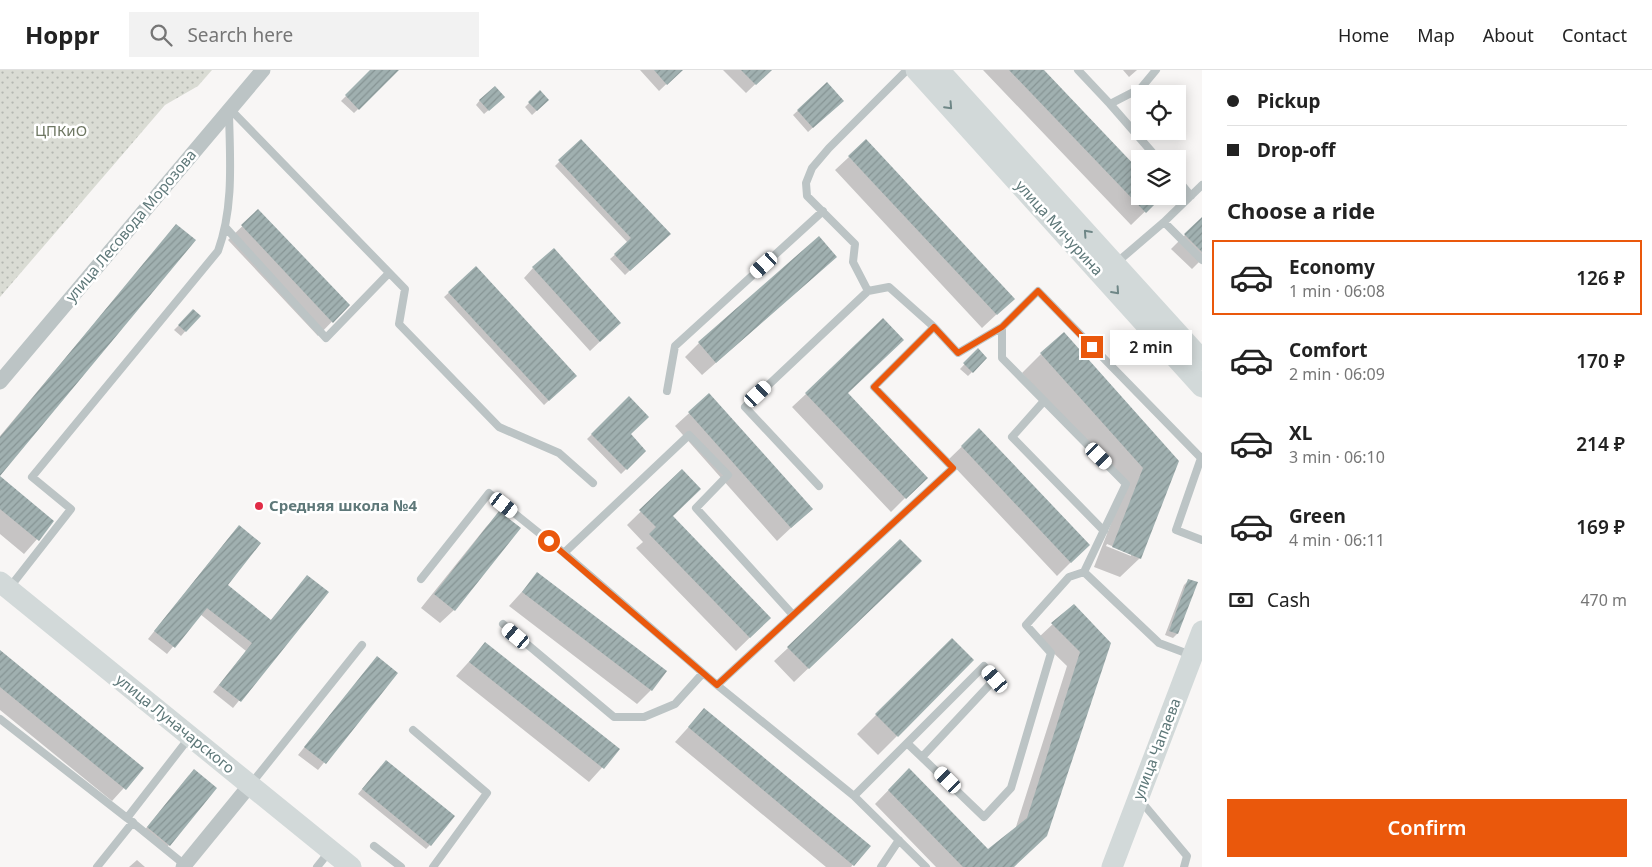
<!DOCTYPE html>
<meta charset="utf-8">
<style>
:root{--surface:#fff;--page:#f2f2f2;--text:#222;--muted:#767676;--line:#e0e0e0;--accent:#ea580c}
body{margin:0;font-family:"Noto Sans",sans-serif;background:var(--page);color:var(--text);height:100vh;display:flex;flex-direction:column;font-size:19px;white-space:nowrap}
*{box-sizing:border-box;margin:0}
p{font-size:16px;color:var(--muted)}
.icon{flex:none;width:28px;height:28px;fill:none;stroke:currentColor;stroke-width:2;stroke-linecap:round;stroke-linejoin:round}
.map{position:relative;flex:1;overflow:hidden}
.panel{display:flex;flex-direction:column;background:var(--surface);width:450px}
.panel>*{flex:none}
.banner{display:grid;align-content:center;height:110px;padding:0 25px;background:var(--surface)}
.tools{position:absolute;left:1131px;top:15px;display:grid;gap:10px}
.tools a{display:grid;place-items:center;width:55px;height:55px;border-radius:0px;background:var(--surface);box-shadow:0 2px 12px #0003;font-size:25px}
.end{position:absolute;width:22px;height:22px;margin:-11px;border:6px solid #ea580c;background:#fff;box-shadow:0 0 0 2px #fff}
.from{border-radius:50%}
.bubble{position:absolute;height:35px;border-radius:0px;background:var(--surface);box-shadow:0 2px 12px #0003;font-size:16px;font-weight:600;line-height:35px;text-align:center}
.car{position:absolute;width:15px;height:30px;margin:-15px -8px;border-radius:6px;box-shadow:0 0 4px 1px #0007;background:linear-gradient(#fff 24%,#345 0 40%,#fff 0 76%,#345 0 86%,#fff 0)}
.banner b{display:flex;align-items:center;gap:18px;height:48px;font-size:19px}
.banner b+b{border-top:1px solid var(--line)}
.banner i{width:12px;height:12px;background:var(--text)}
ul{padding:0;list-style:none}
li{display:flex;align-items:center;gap:15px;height:75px;margin:0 10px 8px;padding:0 15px;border:2px solid transparent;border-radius:0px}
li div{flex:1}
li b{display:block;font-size:19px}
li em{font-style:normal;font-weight:600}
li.current{border-color:var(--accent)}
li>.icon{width:45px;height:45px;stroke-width:1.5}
h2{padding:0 25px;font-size:22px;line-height:60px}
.pay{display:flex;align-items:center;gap:12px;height:55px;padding:0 25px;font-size:19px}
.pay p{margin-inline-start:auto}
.action{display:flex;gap:10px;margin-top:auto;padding:10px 25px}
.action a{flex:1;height:58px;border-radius:0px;background:var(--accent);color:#fff;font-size:20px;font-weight:600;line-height:58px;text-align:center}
header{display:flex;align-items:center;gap:30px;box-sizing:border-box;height:70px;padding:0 25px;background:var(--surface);border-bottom:1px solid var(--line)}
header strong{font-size:24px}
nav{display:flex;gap:28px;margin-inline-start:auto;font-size:18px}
.search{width:350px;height:45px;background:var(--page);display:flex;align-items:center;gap:12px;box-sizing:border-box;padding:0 18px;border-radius:0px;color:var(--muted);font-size:19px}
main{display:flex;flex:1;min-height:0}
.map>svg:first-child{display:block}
.green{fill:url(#green-dots)}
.shadow{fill:#0003;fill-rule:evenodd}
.building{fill:url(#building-hatch)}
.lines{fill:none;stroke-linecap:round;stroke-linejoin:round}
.lane{stroke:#bcc4c5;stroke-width:8}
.street{stroke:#bcc4c5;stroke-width:15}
.secondary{stroke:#d2d9d9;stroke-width:21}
.oneway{stroke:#6f8787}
.route{stroke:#ea580c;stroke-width:6}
.poi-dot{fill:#e12c46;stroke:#fff;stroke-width:2}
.labels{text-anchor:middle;stroke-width:5;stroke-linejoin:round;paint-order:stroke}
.park-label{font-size:15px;fill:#6e7762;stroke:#fff}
.street-label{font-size:15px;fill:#5e7879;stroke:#fff}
.poi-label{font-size:15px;font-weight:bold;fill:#5e7879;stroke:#fff;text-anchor:start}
</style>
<header>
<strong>Hoppr</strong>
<div class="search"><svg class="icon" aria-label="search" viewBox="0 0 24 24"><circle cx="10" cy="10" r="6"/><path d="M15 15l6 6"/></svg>Search here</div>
<nav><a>Home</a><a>Map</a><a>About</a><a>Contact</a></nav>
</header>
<main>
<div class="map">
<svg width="1202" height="797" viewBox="0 0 1202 797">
<defs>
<pattern id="green-dots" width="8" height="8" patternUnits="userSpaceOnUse" patternTransform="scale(1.25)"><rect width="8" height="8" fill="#dadcd4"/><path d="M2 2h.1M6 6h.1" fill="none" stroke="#b4b7b1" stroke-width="1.8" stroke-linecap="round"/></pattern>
<pattern id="building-hatch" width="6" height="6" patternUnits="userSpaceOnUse" patternTransform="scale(1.25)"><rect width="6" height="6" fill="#a0b0b0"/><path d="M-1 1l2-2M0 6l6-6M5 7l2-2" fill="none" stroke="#869494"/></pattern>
</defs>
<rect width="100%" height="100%" fill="#f8f6f5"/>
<!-- green -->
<path class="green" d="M 0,0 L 212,0 L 198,16 L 165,35 L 0,227 Z"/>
<!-- shadow -->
<path class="shadow" d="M 372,0 L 398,0 L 354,43 L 341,31 Z
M 640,0 L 681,0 L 659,21 Z
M 723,0 L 770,0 L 746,23 Z
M 983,0 L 1042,0 L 1140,103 L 1140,126 L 1161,126 L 1131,155 Z
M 1123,0 L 1137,0 L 1129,7 Z
M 827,14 L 838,35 L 808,62 L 793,45 Z
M 540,22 L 548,30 L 532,45 L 525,37 Z
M 480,30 L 499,31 L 484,44 L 476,35 Z
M 581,70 L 669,163 L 625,205 L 610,189 L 628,173 L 555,96 Z
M 849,87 L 999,242 L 982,258 L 835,100 Z
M 258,141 L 348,235 L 318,266 L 228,170 Z
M 1202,148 L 1202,189 L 1192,199 L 1171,179 Z
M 176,156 L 0,404 L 0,366 Z
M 836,187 L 702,305 L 685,287 L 699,273 Z
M 476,198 L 575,306 L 544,335 L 444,227 Z
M 533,198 L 610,262 L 590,281 L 524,208 Z
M 193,241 L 199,246 L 181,266 L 174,260 Z
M 978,280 L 986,288 L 968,306 L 960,299 Z
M 1041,284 L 1178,391 L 1140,488 L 1120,507 L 1094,497 L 1125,418 L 1022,303 ZM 1107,474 L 1131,484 L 1131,486 L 1106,476 Z
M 806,324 L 846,324 L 912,421 L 891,442 L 792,337 Z
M 709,325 L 811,439 L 777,471 L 675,356 Z
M 629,328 L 629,365 L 645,381 L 621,404 L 587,369 Z
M 979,360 L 1088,475 L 1057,506 L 948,390 Z
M 682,401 L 671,446 L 770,548 L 736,581 L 636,478 L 643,472 L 627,455 Z
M 0,408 L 53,451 L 24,484 L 0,464 Z
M 499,443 L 454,540 L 440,553 L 421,538 L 486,457 Z
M 232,464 L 226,515 L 270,551 L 307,507 L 327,523 L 233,638 L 213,622 L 246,581 L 200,544 L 167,584 L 148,569 Z
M 538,504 L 651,620 L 637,634 L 509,536 Z
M 906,505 L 794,612 L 774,591 L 788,578 Z
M 1189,510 L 1177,564 L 1173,568 L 1165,565 L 1184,515 Z
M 1073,535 L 1110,573 L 1013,797 L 936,797 L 875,734 L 909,699 L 988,781 L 1015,760 L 1067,596 L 1038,568 Z
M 952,569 L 973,590 L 878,685 L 857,664 Z
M 485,574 L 618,680 L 589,712 L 456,606 Z
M 0,582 L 142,698 L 112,731 L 0,640 Z
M 377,588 L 397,603 L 318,700 L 298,685 Z
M 704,640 L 869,776 L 851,797 L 826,797 L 675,672 Z
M 381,696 L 430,775 L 426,779 L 358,724 Z
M 189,705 L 169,775 L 165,779 L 143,762 Z
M 137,790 L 145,797 L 129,797 Z"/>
<!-- building -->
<path class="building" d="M 370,0 L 399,0 L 359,40 L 345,25 Z
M 654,0 L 683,0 L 667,15 Z
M 741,0 L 772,0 L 756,15 Z
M 1009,0 L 1044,0 L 1140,101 L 1140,126 L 1163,126 L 1146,143 Z
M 827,12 L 844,31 L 813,58 L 797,40 Z
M 495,16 L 505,27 L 489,41 L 479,30 Z
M 540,20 L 549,30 L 537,41 L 528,32 Z
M 581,69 L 671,164 L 630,201 L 614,184 L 631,168 L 558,90 Z
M 866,69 L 1015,229 L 997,245 L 848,86 Z
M 258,139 L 350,235 L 333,253 L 241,155 Z
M 1202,147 L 1202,182 L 1184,164 Z
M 176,154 L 196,170 L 0,406 L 0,367 Z
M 819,166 L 837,187 L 716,293 L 698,272 Z
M 554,178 L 621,253 L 600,272 L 532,197 Z
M 476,196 L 577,306 L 549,331 L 448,222 Z
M 193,239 L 201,246 L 186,262 L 178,255 Z
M 883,248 L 904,270 L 848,323 L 928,408 L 906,429 L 805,323 Z
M 1064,262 L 1179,391 L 1141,489 L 1112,477 L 1143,398 L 1040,283 Z
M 978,278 L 987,288 L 973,303 L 963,293 Z
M 709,323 L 813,439 L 791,458 L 688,342 Z
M 629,326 L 649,347 L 631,364 L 646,381 L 627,400 L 591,364 Z
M 979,358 L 1090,475 L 1071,493 L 961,376 Z
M 682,399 L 701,419 L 673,446 L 771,548 L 750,568 L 649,464 L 656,457 L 639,440 Z
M 0,406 L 54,451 L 39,471 L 0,439 Z
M 499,441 L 521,458 L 455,541 L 434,524 Z
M 239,455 L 261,473 L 228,515 L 271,550 L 307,505 L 329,522 L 241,632 L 219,615 L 252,573 L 207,538 L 175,578 L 154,561 Z
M 900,469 L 922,491 L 809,599 L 787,577 Z
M 537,502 L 667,601 L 652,621 L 522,522 Z
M 1188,509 L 1198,512 L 1178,564 L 1169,561 Z
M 1074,534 L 1111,573 L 1047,766 L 1014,797 L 963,797 L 888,720 L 909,698 L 988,779 L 1027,748 L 1080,582 L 1051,553 Z
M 952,568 L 974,590 L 898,667 L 875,644 Z
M 485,572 L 620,679 L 604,699 L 469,592 Z
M 0,580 L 144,698 L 126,720 L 0,617 Z
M 377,586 L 398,603 L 326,694 L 304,677 Z
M 704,638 L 871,776 L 854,796 L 688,657 Z
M 386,690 L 455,746 L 431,776 L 362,719 Z
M 194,699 L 217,718 L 170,776 L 147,757 Z"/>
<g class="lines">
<!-- lane -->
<path class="lane" d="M 1078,0 L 1110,34 L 1141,18 L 1156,0
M 1110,34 L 1158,89
M 229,38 L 405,219 L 399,254 L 499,357 L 559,383 L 593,413
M 1178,110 L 1191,126
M 1164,152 L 1202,115
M 226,158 L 326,268 L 389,203
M 1115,194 L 1164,152 L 1202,190
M 868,221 L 853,192 L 855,174 L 807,126 L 806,113 L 812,98 L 829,78 L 907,0
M 667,321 L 675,276 L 823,141
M 1044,331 L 1012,367 L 1104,461
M 819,416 L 745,337 L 868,221 L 889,217 L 934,257
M 421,509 L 489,423 L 564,483
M 10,517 L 71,439 L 32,407 L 218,181 C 234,137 230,89 229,43
M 503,554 L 614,647 L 644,647 L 675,634 L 703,603
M 1191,585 L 1159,573 L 1084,502 L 1126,414 L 1002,288 L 1002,257 L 1038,221 L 1201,388 L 1176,460 L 1202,470
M 717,615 L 564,483 L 689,365 L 728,405 L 696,438 L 793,545
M 0,649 L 127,748 L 189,668
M 413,660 L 487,723 L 433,797
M 907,673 L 984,596 L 995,609 L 923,686
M 251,714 L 362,575
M 854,726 L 717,615 L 953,398 L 874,317 L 934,257 L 958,283 L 1002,257
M 1140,730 L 1187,786 L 1184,797
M 127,748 L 185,795
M 374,776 L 401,797
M 97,797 L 133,752
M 317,797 L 329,782
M 881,797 L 899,770
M 926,797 L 854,726 L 907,673 L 984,747 L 1011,718 L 1051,583 L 1026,555 L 1069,507 L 1084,502"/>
<!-- street -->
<path class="street" d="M 0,312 L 263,0
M 183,797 L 250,715"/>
<!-- secondary -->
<path class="secondary" d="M 916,0 L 1202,317
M 939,0 L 1202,290
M 0,512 L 351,797
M 1112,797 L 1202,561"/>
</g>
<!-- one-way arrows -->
<defs><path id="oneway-chevron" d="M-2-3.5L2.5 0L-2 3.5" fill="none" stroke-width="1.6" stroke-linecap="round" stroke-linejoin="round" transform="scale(1.25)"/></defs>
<g class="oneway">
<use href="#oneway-chevron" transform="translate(949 36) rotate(47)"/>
<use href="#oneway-chevron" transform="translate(1087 163) rotate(-132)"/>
<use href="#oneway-chevron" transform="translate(1116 221) rotate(48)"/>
</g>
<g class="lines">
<!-- route -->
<path class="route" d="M 549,471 L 717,615 L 953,398 L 874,317 L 934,257 L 958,283 L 1002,257 L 1038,221 L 1092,277"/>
</g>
<!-- markers -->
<circle class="poi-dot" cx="259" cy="436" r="5"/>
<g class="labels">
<!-- park labels -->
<g class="park-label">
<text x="61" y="66">ЦПКиО</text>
</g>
<!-- street labels -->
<g class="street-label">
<text transform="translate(131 156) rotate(-50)" y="5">улица Лесовода Морозова</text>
<text transform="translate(1059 158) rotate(48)" y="5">улица Мичурина</text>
<text transform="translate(175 654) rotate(39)" y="5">улица Луначарского</text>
<text transform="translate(1157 679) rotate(-69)" y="5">улица Чапаева</text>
</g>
<!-- poi labels -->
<g class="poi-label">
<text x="269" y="441">Средняя школа №4</text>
</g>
</g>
</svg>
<div class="tools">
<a><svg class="icon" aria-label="locate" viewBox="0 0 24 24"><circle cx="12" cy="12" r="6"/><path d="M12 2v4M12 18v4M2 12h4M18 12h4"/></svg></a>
<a><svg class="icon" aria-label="layers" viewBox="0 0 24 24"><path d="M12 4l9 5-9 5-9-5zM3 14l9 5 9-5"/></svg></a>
</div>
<i class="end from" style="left:549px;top:471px"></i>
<i class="end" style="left:1092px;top:277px"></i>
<div class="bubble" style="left:1110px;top:260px;width:82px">2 min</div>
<i class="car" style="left:764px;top:195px;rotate:228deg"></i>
<i class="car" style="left:758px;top:324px;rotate:47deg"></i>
<i class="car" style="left:1099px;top:386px;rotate:135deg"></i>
<i class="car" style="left:504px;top:435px;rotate:128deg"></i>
<i class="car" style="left:516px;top:566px;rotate:310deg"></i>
<i class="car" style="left:995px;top:609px;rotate:319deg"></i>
<i class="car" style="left:948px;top:710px;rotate:315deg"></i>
</div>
<section class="panel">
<div class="banner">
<b><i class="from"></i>Pickup</b>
<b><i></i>Drop-off</b>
</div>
<h2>Choose a ride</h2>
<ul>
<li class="current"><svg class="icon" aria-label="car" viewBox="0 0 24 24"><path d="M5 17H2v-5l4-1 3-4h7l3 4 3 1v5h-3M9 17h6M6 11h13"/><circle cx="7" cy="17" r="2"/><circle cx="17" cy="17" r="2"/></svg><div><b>Economy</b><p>1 min · 06:08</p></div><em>126 ₽</em></li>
<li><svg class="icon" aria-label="car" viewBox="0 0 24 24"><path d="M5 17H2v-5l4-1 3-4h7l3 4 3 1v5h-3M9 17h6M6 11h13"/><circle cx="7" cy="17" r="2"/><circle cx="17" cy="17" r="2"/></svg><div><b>Comfort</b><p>2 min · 06:09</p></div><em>170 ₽</em></li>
<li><svg class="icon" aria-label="car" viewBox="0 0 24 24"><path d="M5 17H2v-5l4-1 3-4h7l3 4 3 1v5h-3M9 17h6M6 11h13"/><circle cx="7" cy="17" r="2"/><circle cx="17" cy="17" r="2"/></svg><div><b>XL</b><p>3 min · 06:10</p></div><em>214 ₽</em></li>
<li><svg class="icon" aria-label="car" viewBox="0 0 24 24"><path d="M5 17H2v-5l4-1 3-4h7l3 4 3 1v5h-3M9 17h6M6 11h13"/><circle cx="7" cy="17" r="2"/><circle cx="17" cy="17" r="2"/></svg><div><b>Green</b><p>4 min · 06:11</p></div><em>169 ₽</em></li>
</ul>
<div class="pay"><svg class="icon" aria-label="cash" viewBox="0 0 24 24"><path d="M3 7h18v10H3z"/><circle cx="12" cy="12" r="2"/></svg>Cash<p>470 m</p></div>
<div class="action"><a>Confirm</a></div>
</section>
</main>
